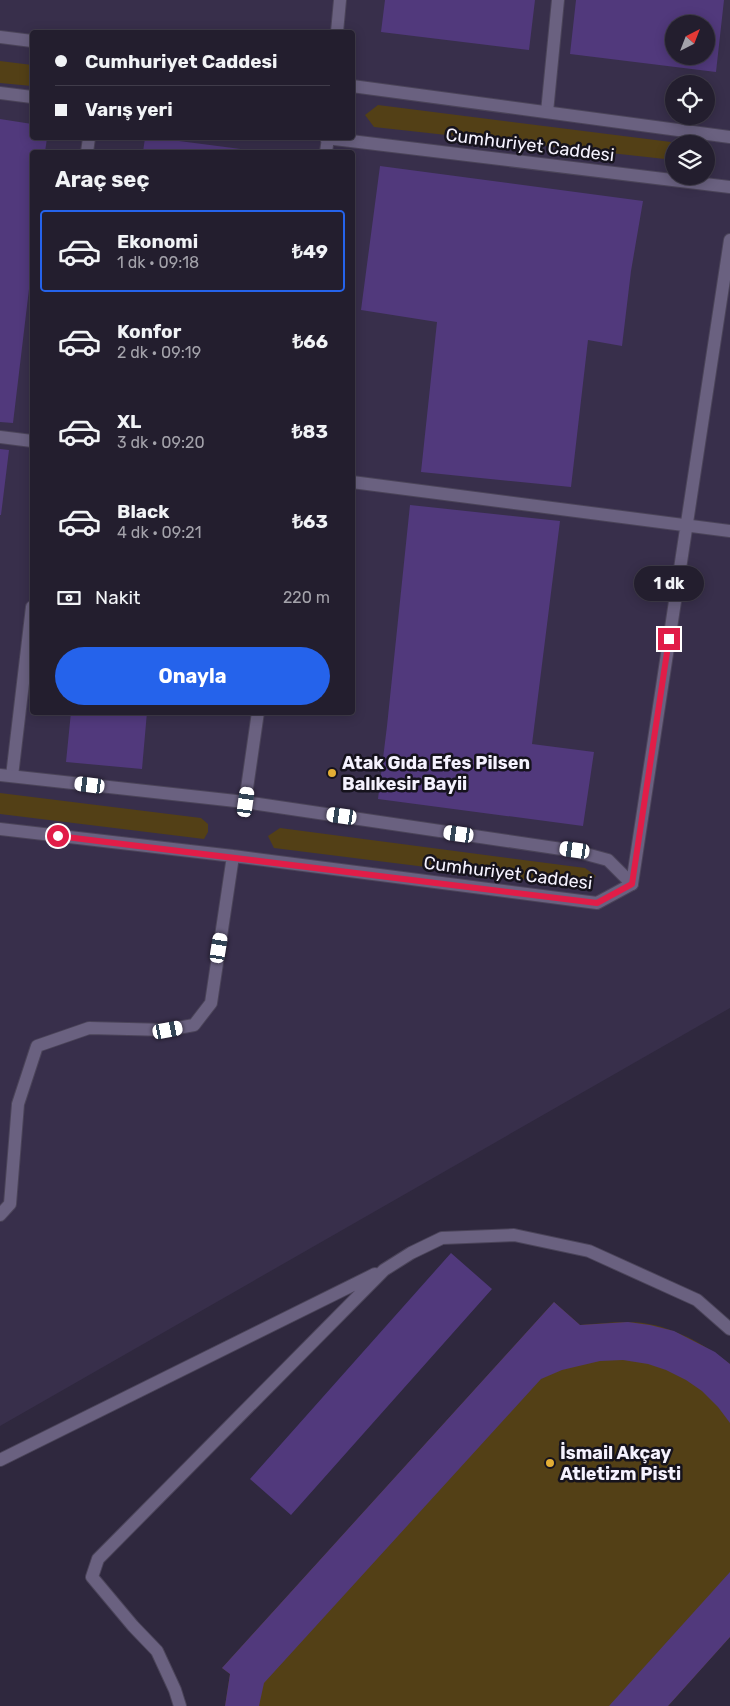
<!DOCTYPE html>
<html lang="tr">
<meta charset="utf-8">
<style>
:root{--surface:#231e2e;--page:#2b2736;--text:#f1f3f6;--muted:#a3a2aa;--line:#403c4a;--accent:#2563eb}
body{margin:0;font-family:Rubik,sans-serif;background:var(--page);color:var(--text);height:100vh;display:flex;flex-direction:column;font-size:19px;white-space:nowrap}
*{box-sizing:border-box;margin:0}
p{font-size:16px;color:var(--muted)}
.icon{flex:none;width:28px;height:28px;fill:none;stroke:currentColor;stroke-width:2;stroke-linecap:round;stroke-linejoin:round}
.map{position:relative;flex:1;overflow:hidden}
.panel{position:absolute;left:30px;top:150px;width:325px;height:565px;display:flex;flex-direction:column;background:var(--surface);border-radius:5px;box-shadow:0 2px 12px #0003,0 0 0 1px var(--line)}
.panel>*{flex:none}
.guide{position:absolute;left:30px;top:30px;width:325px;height:110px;border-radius:5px;box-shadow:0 2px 12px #0003,0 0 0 1px var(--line);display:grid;align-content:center;height:110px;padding:0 25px;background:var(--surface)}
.needle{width:32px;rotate:42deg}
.buttons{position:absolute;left:665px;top:15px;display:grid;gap:10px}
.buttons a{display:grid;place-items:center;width:50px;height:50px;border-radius:50%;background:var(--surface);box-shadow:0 2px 12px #0003,0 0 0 1px var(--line);font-size:25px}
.end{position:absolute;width:22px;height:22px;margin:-11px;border:6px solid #e11d48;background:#fff;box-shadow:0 0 0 2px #fff}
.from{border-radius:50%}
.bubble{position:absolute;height:35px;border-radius:18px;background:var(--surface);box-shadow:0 2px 12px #0003,0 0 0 1px var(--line);font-size:16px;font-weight:700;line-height:35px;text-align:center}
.car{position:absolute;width:15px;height:30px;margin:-15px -8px;border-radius:6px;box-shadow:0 0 4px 1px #0007;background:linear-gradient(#fff 24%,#345 0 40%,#fff 0 76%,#345 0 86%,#fff 0)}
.guide b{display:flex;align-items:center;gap:18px;height:48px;font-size:19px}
.guide b+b{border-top:1px solid var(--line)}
.guide i{width:12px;height:12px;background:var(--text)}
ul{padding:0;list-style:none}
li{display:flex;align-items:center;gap:15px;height:82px;margin:0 10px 8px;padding:0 15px;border:2px solid transparent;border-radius:5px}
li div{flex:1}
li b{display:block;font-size:19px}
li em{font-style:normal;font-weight:700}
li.selected{border-color:var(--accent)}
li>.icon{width:45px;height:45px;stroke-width:1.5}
h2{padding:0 25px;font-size:22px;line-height:60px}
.pay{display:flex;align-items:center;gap:12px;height:55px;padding:0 25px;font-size:19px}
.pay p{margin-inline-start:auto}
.primary-button{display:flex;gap:10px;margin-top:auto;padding:10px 25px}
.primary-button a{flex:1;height:58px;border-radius:30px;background:var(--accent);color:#fff;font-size:20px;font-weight:700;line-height:58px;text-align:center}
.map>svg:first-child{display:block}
.built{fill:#382f4b;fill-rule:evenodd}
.green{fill:#534016}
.building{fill:#51397c;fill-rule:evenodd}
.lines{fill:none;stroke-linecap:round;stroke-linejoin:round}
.service-casing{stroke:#4b4459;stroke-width:14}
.minor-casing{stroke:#4b4459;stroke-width:14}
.service{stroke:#6a6180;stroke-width:12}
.minor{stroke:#6a6180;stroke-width:12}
.route{stroke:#e11d48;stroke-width:6}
.poi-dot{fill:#e3ae35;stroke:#16131d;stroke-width:2}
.labels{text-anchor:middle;stroke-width:5;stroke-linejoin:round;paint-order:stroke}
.street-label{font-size:18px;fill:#f5f2fe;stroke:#16131d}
.poi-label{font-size:18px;font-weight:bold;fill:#f5f2fe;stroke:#16131d;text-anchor:start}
</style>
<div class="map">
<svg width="730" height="1706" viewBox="0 0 730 1706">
<rect width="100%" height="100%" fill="#2f283e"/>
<!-- built -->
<path class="built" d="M 0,0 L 730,0 L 730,1008 L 0,1426 ZM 674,24 L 706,24 L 706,56 L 674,56 ZM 32,32 L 352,32 L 352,138 L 32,138 ZM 674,84 L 706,84 L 706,116 L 674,116 ZM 674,144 L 706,144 L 706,176 L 674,176 ZM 32,152 L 352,152 L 352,712 L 32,712 Z"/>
<!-- green -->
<path class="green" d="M 0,61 L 32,65 L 32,86 L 0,83 Z
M 378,105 L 679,143 L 681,144 L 674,144 L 674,160 L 374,127 L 365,115 Z
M 0,793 L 201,818 L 208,824 L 208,832 L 204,839 L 0,814 Z
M 280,828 L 585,868 L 596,876 L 586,887 L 274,848 L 268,836 Z
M 554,1302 L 580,1325 C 595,1324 611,1322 627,1322 C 665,1322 700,1341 730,1364 L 730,1637 L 668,1706 L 225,1706 L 230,1674 L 222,1668 Z"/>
<!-- building -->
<path class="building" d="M 385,0 L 535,0 L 529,50 L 381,32 Z
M 576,0 L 724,0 L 716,72 L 570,54 ZM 674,24 L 706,24 L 706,56 L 674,56 Z
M 0,119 L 32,124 L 32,138 L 47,138 L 45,152 L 32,152 L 32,264 L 13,423 L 0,422 Z
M 145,138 L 156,138 L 264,152 L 143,152 Z
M 380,166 L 643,201 L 631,271 L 622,346 L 588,340 L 571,487 L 421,472 L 437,322 L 361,310 Z
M 0,449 L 9,450 L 1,515 L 0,515 Z
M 410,505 L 560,521 L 532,744 L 594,752 L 583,826 L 378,799 L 387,726 Z
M 71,712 L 147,712 L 142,769 L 66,762 Z
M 451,1253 L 492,1289 L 291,1515 L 250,1479 Z
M 554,1302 L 580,1325 L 628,1322 L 650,1325 L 674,1331 L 715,1352 L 730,1364 L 730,1423 L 718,1407 L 702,1391 L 686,1380 L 666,1370 L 648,1364 L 623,1360 L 600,1361 L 562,1370 L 541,1379 L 264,1683 L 259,1706 L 225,1706 L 230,1674 L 222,1668 Z
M 730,1572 L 730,1637 L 668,1706 L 609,1706 Z"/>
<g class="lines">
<defs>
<path id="service" d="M 337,32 L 340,0
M 547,112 L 558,0
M 87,152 L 89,138
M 326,152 L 328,138
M 0,437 L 32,441
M 352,482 L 730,531
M 12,776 L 32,607
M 245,802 L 258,712
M 632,884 L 730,240
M 0,1460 L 375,1274
M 180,1706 L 175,1690 L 157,1651 L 133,1626 L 92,1577 L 98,1559 L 384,1270 L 411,1253 L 442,1238 L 514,1235 L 589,1251 L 697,1300 L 730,1329"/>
<path id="minor" d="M 0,37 L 32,41
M 352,86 L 730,137
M 0,93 L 32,97
M 326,138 L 730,187
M 0,775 L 245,802 L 575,851 L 608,860 L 632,884 L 597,903 L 233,856 L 0,829
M 0,1215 L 10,1204 L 18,1104 L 37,1046 L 89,1028 L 167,1030 L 194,1025 L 211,1003 L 233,856"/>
</defs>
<!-- service casing -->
<use href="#service" class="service-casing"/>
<!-- minor casing -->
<use href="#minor" class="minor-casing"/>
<!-- service -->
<use href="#service" class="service"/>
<!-- minor -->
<use href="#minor" class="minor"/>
</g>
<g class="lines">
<!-- route -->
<path class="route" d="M 58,836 L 597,903 L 632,884 L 669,639"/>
</g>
<!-- markers -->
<g class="poi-dot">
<circle cx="332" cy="773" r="5"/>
<circle cx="550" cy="1463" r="5"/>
</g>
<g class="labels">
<!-- street labels -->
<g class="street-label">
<text transform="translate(530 145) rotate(7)" y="6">Cumhuriyet Caddesi</text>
<text transform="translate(508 873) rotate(7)" y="6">Cumhuriyet Caddesi</text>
</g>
<!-- poi labels -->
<g class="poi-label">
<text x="342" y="769">Atak Gıda Efes Pilsen<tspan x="342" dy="21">Balıkesir Bayii</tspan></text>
<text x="560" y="1459">İsmail Akçay<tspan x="560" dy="21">Atletizm Pisti</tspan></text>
</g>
</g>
</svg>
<div class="buttons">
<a><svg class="needle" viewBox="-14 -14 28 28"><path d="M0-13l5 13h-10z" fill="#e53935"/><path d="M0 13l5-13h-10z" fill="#a3a2aa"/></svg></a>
<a><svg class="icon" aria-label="locate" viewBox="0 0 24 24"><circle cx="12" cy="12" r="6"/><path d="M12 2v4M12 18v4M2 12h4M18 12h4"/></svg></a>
<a><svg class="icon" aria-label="layers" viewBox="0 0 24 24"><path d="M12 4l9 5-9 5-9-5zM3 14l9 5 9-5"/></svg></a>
</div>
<i class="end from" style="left:58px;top:836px"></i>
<i class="end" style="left:669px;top:639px"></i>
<div class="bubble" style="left:634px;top:566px;width:70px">1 dk</div>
<i class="car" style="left:90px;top:785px;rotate:277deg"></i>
<i class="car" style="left:246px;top:802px;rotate:8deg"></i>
<i class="car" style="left:342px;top:816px;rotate:278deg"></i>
<i class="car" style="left:459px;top:834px;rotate:278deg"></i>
<i class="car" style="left:575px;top:850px;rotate:278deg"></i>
<i class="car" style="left:219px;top:948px;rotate:9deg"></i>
<i class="car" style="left:168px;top:1030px;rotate:79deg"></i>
<div class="guide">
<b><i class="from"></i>Cumhuriyet Caddesi</b>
<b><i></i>Varış yeri</b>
</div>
<section class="panel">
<h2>Araç seç</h2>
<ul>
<li class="selected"><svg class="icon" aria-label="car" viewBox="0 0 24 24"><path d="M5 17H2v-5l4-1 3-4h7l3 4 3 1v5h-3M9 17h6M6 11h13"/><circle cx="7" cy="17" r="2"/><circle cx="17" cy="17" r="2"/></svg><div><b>Ekonomi</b><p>1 dk · 09:18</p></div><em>₺49</em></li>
<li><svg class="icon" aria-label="car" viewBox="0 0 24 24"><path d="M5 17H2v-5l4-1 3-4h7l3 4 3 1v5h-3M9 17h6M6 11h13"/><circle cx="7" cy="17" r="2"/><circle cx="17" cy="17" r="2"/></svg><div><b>Konfor</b><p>2 dk · 09:19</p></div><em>₺66</em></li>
<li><svg class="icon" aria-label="car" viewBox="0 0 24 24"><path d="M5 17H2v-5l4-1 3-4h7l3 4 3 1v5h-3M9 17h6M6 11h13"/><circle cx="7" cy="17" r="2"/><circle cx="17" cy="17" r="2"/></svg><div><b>XL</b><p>3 dk · 09:20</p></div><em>₺83</em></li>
<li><svg class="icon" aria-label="car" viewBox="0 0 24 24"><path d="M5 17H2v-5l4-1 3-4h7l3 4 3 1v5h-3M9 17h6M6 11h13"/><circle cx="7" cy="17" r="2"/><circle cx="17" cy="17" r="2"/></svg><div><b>Black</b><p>4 dk · 09:21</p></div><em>₺63</em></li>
</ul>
<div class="pay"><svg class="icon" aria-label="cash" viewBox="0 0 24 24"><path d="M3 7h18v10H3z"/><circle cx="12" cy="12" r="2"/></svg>Nakit<p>220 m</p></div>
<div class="primary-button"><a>Onayla</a></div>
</section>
</div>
